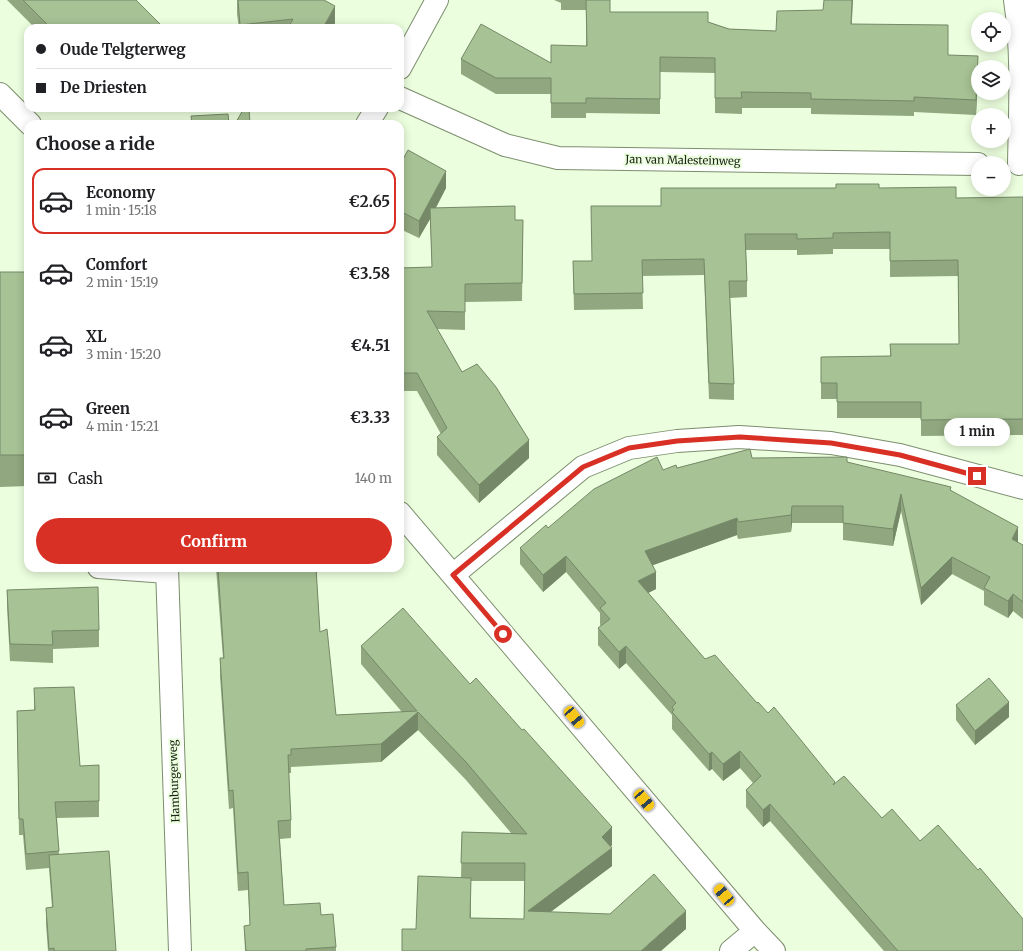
<!DOCTYPE html>
<meta charset="utf-8">
<style>
:root{--surface:#fff;--page:#f2f2f2;--text:#202124;--muted:#757577;--line:#e0e0e0;--accent:#d93025}
body{margin:0;font-family:Merriweather,serif;background:var(--page);color:var(--text);height:100vh;display:flex;flex-direction:column;font-size:15px;white-space:nowrap}
*{box-sizing:border-box;margin:0}
p{font-size:13px;color:var(--muted)}
.icon{flex:none;width:22px;height:22px;fill:none;stroke:currentColor;stroke-width:2;stroke-linecap:round;stroke-linejoin:round}
.map{position:relative;flex:1;overflow:hidden}
.drawer{position:absolute;left:24px;top:120px;width:380px;height:452px;display:flex;flex-direction:column;background:var(--surface);border-radius:12px;box-shadow:0 2px 10px #0003}
.drawer>*{flex:none}
.banner{position:absolute;left:24px;top:24px;width:380px;height:88px;border-radius:12px;box-shadow:0 2px 10px #0003;display:grid;align-content:center;height:88px;padding:0 12px;background:var(--surface)}
.tools{position:absolute;left:971px;top:12px;display:grid;gap:8px}
.tools a{display:grid;place-items:center;width:40px;height:40px;border-radius:50%;background:var(--surface);box-shadow:0 2px 10px #0003;font-size:20px}
.end{position:absolute;width:18px;height:18px;margin:-9px;border:5px solid #d93025;background:#fff;box-shadow:0 0 0 2px #fff}
.from{border-radius:50%}
.bubble{position:absolute;height:28px;border-radius:14px;background:var(--surface);box-shadow:0 2px 10px #0003;font-size:13px;font-weight:700;line-height:28px;text-align:center}
.car{position:absolute;width:12px;height:24px;margin:-12px -6px;border-radius:5px;box-shadow:0 0 3px 1px #0007;background:linear-gradient(#f5c518 24%,#345 0 40%,#f5c518 0 76%,#345 0 86%,#f5c518 0)}
.banner b{display:flex;align-items:center;gap:14px;height:38px;font-size:15px}
.banner b+b{border-top:1px solid var(--line)}
.banner i{width:10px;height:10px;background:var(--text)}
ul{padding:0;list-style:none}
li{display:flex;align-items:center;gap:12px;height:66px;margin:0 8px 6px;padding:0 4px;border:2px solid transparent;border-radius:12px}
li div{flex:1}
li b{display:block;font-size:15px}
li em{font-style:normal;font-weight:700}
li.active{border-color:var(--accent)}
li>.icon{width:36px;height:36px;stroke-width:1.5}
h2{padding:0 12px;font-size:18px;line-height:48px}
.pay{display:flex;align-items:center;gap:10px;height:44px;padding:0 12px;font-size:15px}
.pay p{margin-inline-start:auto}
.action{display:flex;gap:8px;margin-top:auto;padding:8px 12px}
.action a{flex:1;height:46px;border-radius:24px;background:var(--accent);color:#fff;font-size:16px;font-weight:700;line-height:46px;text-align:center}
.map>svg:first-child{display:block}
.lines{fill:none;stroke-linecap:round;stroke-linejoin:round}
.lane-casing{stroke:#7c8e6f;stroke-width:22}
.street-casing{stroke:#7c8e6f;stroke-width:24}
.secondary-casing{stroke:#7c8e6f;stroke-width:24}
.lane{stroke:#fff;stroke-width:20}
.street{stroke:#fff;stroke-width:22}
.secondary{stroke:#fff;stroke-width:22}
.wall{fill:#90a77f;fill-rule:evenodd}
.shaded-wall{fill:#758868}
.building{fill:#a7c294;stroke:#758868}
.route{stroke:#d93025;stroke-width:5}
.labels{text-anchor:middle;stroke-width:4;stroke-linejoin:round;paint-order:stroke}
.street-label{font-size:11px;fill:#1c2317;stroke:#ebfedd}
</style>
<div class="map">
<svg width="1023" height="951" viewBox="0 0 1023 951">
<rect width="100%" height="100%" fill="#ebfedd"/>
<g class="lines">
<defs>
<path id="lane" d="M 98,568 L 167,573"/>
<path id="street" d="M 1015,0 C 1023,53 1020,110 1019,164
M 0,94 L 30,124
M 400,98 L 505,145 L 558,158 L 978,164
M 400,513 L 755,931 L 774,951
M 453,575 L 583,467 L 629,448 L 677,441 L 739,437 L 831,443 L 900,455 L 1023,488
M 731,951 L 755,931"/>
<path id="secondary" d="M 400,68 L 437,0
M 367,124 L 377,108
M 167,568 L 180,951"/>
</defs>
<!-- lane casing -->
<use href="#lane" class="lane-casing"/>
<!-- street casing -->
<use href="#street" class="street-casing"/>
<!-- secondary casing -->
<use href="#secondary" class="secondary-casing"/>
<!-- lane -->
<use href="#lane" class="lane"/>
<!-- street -->
<use href="#street" class="street"/>
<!-- secondary -->
<use href="#secondary" class="secondary"/>
</g>
<!-- wall -->
<path class="wall" d="M 7,0 L 136,0 L 164,28 L 35,28 Z
M 237,0 L 335,23 L 332,28 L 239,28 L 237,14 Z
M 554,0 L 610,0 L 610,12 L 708,22 L 729,29 L 776,31 L 852,24 L 948,55 L 978,71 L 976,115 L 914,112 L 914,116 L 811,114 L 811,108 L 742,108 L 742,114 L 715,113 L 715,73 L 660,72 L 660,114 L 586,113 L 586,118 L 551,118 L 551,94 L 496,94 L 461,74 L 461,59 L 551,63 L 586,46 L 586,10 L 561,10 L 561,3 Z
M 400,165 L 446,188 L 436,208 L 515,220 L 523,220 L 522,301 L 465,302 L 465,330 L 437,329 L 462,372 L 529,458 L 479,503 L 437,455 L 437,437 L 441,434 L 417,391 L 400,391 L 400,268 L 432,267 L 430,219 L 419,238 L 400,229 Z
M 879,188 L 956,198 L 1023,197 L 1023,435 L 921,436 L 921,418 L 837,418 L 837,399 L 821,399 L 821,357 L 890,356 L 890,344 L 959,344 L 958,276 L 890,277 L 890,249 L 833,249 L 833,254 L 797,255 L 797,250 L 746,250 L 747,281 L 747,297 L 730,298 L 734,384 L 734,400 L 709,399 L 704,275 L 642,276 L 643,309 L 574,310 L 573,261 L 592,261 L 661,206 Z
M 0,272 L 28,272 L 28,486 L 0,487 Z
M 752,458 L 847,462 L 951,491 L 1018,543 L 1023,545 L 1023,619 L 1013,611 L 1008,618 L 984,605 L 984,591 L 952,574 L 921,605 L 901,511 L 893,546 L 843,540 L 843,523 L 792,523 L 791,532 L 738,539 L 737,535 L 653,565 L 656,589 L 648,593 L 705,659 L 757,703 L 835,784 L 882,818 L 920,841 L 1023,951 L 884,951 L 770,821 L 763,827 L 746,807 L 746,790 L 753,783 L 740,768 L 723,781 L 712,769 L 709,771 L 672,729 L 672,715 L 626,663 L 619,669 L 598,645 L 598,628 L 601,626 L 600,625 L 600,613 L 566,572 L 543,592 L 520,564 L 520,548 L 548,528 L 663,470 Z
M 216,568 L 316,568 L 320,632 L 336,715 L 402,712 L 361,664 L 361,646 L 612,845 L 611,847 L 612,866 L 550,912 L 686,929 L 416,929 L 461,877 L 462,832 L 511,833 L 466,780 L 418,730 L 381,762 L 291,767 L 291,773 L 289,773 L 291,820 L 291,838 L 280,839 L 284,905 L 321,915 L 336,947 L 336,951 L 245,951 L 244,926 L 250,925 L 248,890 L 238,891 L 233,808 L 229,809 L 220,676 L 220,658 L 223,658 ZM 471,881 L 525,881 L 524,919 L 471,918 Z
M 7,590 L 99,630 L 99,647 L 53,649 L 53,663 L 10,661 L 7,607 Z
M 34,688 L 80,766 L 99,765 L 99,817 L 57,818 L 59,854 L 116,951 L 48,951 L 46,924 L 46,908 L 52,907 L 49,868 L 26,870 L 23,835 L 19,835 L 17,711 L 34,710 Z
M 956,705 L 1009,717 L 975,745 L 956,720 Z"/>
<!-- shaded-wall -->
<path class="shaded-wall" d="M 852,0 L 853,0 L 851,39 L 851,24 Z
M 335,6 L 335,23 L 332,28 L 323,28 Z
M 978,56 L 978,71 L 976,115 L 976,100 Z
M 446,171 L 446,188 L 430,218 L 430,208 L 430,219 L 419,238 L 419,221 Z
M 529,440 L 529,458 L 479,503 L 479,485 Z
M 901,494 L 901,511 L 893,546 L 893,529 Z
M 792,506 L 792,523 L 791,532 L 791,515 Z
M 737,518 L 737,535 L 645,568 L 645,551 Z
M 1018,527 L 1018,544 L 1012,539 Z
M 566,556 L 566,572 L 543,592 L 543,575 Z
M 952,557 L 952,574 L 921,605 L 921,588 Z
M 656,572 L 656,589 L 638,598 L 638,581 Z
M 1013,594 L 1013,611 L 1008,618 L 1008,601 Z
M 626,646 L 626,663 L 619,669 L 619,652 Z
M 1009,702 L 1009,717 L 975,745 L 975,731 Z
M 418,712 L 418,730 L 381,762 L 381,744 Z
M 740,751 L 740,768 L 723,781 L 723,764 Z
M 712,752 L 712,769 L 709,771 L 709,754 Z
M 770,804 L 770,821 L 763,827 L 763,810 Z
M 612,827 L 612,845 L 603,854 L 612,848 L 612,866 L 528,929 L 528,911 Z
M 686,911 L 686,929 L 661,951 L 641,951 Z"/>
<!-- building -->
<path class="building" d="M 23,0 L 136,0 L 164,28 L 51,28 Z
M 238,0 L 324,0 L 335,6 L 323,28 L 288,28 L 293,19 L 240,25 Z
M 586,0 L 610,0 L 610,12 L 708,12 L 708,22 L 729,29 L 776,31 L 777,11 L 823,10 L 824,0 L 852,0 L 851,24 L 948,25 L 948,55 L 978,56 L 976,100 L 914,97 L 914,101 L 811,99 L 811,93 L 741,92 L 742,98 L 715,98 L 715,58 L 660,57 L 660,99 L 586,98 L 586,103 L 551,103 L 551,78 L 496,78 L 461,59 L 481,24 L 551,63 L 551,45 L 587,46 Z
M 244,108 L 249,108 L 250,124 L 235,124 Z
M 228,114 L 229,124 L 192,124 L 191,116 Z
M 408,150 L 446,171 L 419,221 L 400,211 L 400,186 L 401,185 L 400,185 L 400,165 Z
M 836,184 L 879,184 L 879,188 L 956,187 L 956,198 L 1023,197 L 1023,419 L 921,420 L 921,402 L 837,402 L 837,383 L 821,383 L 821,357 L 891,356 L 890,344 L 959,344 L 958,260 L 890,261 L 890,232 L 833,233 L 833,238 L 797,239 L 797,234 L 745,234 L 747,281 L 729,281 L 734,384 L 709,383 L 704,259 L 642,260 L 643,293 L 574,294 L 573,261 L 592,261 L 591,206 L 661,206 L 661,188 L 836,188 Z
M 515,206 L 515,220 L 523,220 L 522,283 L 465,284 L 465,312 L 427,311 L 462,372 L 477,364 L 496,387 L 529,440 L 479,485 L 437,437 L 447,428 L 417,373 L 400,373 L 400,268 L 432,267 L 430,208 Z
M 0,272 L 28,272 L 28,455 L 0,455 Z
M 750,449 L 752,458 L 847,457 L 847,462 L 951,487 L 950,490 L 1018,527 L 1012,539 L 1023,545 L 1023,602 L 1013,594 L 1008,601 L 984,588 L 990,577 L 952,557 L 921,588 L 901,494 L 893,529 L 843,523 L 843,506 L 792,506 L 791,515 L 738,522 L 737,518 L 645,551 L 656,572 L 638,581 L 705,659 L 715,655 L 757,703 L 758,702 L 768,713 L 774,707 L 835,782 L 833,785 L 844,776 L 882,818 L 892,809 L 920,841 L 938,825 L 978,870 L 980,868 L 1023,919 L 1023,951 L 898,951 L 770,804 L 763,810 L 746,790 L 761,776 L 740,751 L 723,764 L 712,752 L 709,754 L 672,712 L 674,710 L 672,707 L 676,703 L 626,646 L 619,652 L 598,628 L 610,619 L 600,608 L 606,603 L 566,556 L 543,575 L 520,548 L 546,525 L 548,528 L 594,489 L 657,457 L 663,470 L 676,465 L 677,468 Z
M 218,568 L 316,568 L 320,632 L 327,629 L 336,715 L 417,711 L 361,646 L 403,608 L 470,684 L 476,678 L 522,730 L 524,729 L 612,827 L 602,837 L 612,848 L 528,911 L 610,914 L 654,874 L 686,911 L 641,951 L 402,951 L 402,929 L 416,929 L 418,876 L 471,878 L 470,918 L 524,919 L 525,863 L 461,863 L 462,832 L 527,834 L 466,762 L 418,712 L 381,744 L 291,749 L 291,755 L 288,755 L 291,820 L 278,821 L 284,905 L 320,903 L 321,915 L 333,914 L 336,947 L 306,949 L 306,951 L 246,951 L 244,926 L 250,925 L 248,872 L 238,873 L 233,790 L 229,791 L 220,658 L 224,658 Z
M 98,587 L 99,630 L 52,631 L 53,645 L 10,644 L 7,590 Z
M 989,678 L 1009,702 L 975,731 L 956,705 Z
M 74,687 L 80,766 L 99,765 L 99,801 L 55,802 L 59,851 L 26,854 L 23,819 L 19,819 L 17,711 L 35,710 L 34,688 Z
M 109,851 L 116,951 L 54,951 L 54,948 L 49,949 L 46,908 L 53,907 L 49,855 Z"/>
<g class="lines">
<!-- route -->
<path class="route" d="M 503,634 L 453,575 L 583,467 L 629,448 L 677,441 L 740,437 L 831,443 L 900,455 L 977,476"/>
</g>
<g class="labels">
<!-- street labels -->
<g class="street-label">
<text transform="translate(683 160) rotate(1)" y="4">Jan van Malesteinweg</text>
<text transform="translate(174 781) rotate(-92)" y="4">Hamburgerweg</text>
</g>
</g>
</svg>
<div class="tools">
<a><svg class="icon" aria-label="locate" viewBox="0 0 24 24"><circle cx="12" cy="12" r="6"/><path d="M12 2v4M12 18v4M2 12h4M18 12h4"/></svg></a>
<a><svg class="icon" aria-label="layers" viewBox="0 0 24 24"><path d="M12 4l9 5-9 5-9-5zM3 14l9 5 9-5"/></svg></a>
<a>+</a>
<a>−</a>
</div>
<i class="end from" style="left:503px;top:634px"></i>
<i class="end" style="left:977px;top:476px"></i>
<div class="bubble" style="left:944px;top:418px;width:66px">1 min</div>
<i class="car" style="left:574px;top:717px;rotate:140deg"></i>
<i class="car" style="left:644px;top:800px;rotate:140deg"></i>
<i class="car" style="left:724px;top:895px;rotate:320deg"></i>
<div class="banner">
<b><i class="from"></i>Oude Telgterweg</b>
<b><i></i>De Driesten</b>
</div>
<section class="drawer">
<h2>Choose a ride</h2>
<ul>
<li class="active"><svg class="icon" aria-label="car" viewBox="0 0 24 24"><path d="M5 17H2v-5l4-1 3-4h7l3 4 3 1v5h-3M9 17h6M6 11h13"/><circle cx="7" cy="17" r="2"/><circle cx="17" cy="17" r="2"/></svg><div><b>Economy</b><p>1 min · 15:18</p></div><em>€2.65</em></li>
<li><svg class="icon" aria-label="car" viewBox="0 0 24 24"><path d="M5 17H2v-5l4-1 3-4h7l3 4 3 1v5h-3M9 17h6M6 11h13"/><circle cx="7" cy="17" r="2"/><circle cx="17" cy="17" r="2"/></svg><div><b>Comfort</b><p>2 min · 15:19</p></div><em>€3.58</em></li>
<li><svg class="icon" aria-label="car" viewBox="0 0 24 24"><path d="M5 17H2v-5l4-1 3-4h7l3 4 3 1v5h-3M9 17h6M6 11h13"/><circle cx="7" cy="17" r="2"/><circle cx="17" cy="17" r="2"/></svg><div><b>XL</b><p>3 min · 15:20</p></div><em>€4.51</em></li>
<li><svg class="icon" aria-label="car" viewBox="0 0 24 24"><path d="M5 17H2v-5l4-1 3-4h7l3 4 3 1v5h-3M9 17h6M6 11h13"/><circle cx="7" cy="17" r="2"/><circle cx="17" cy="17" r="2"/></svg><div><b>Green</b><p>4 min · 15:21</p></div><em>€3.33</em></li>
</ul>
<div class="pay"><svg class="icon" aria-label="cash" viewBox="0 0 24 24"><path d="M3 7h18v10H3z"/><circle cx="12" cy="12" r="2"/></svg>Cash<p>140 m</p></div>
<div class="action"><a>Confirm</a></div>
</section>
</div>
